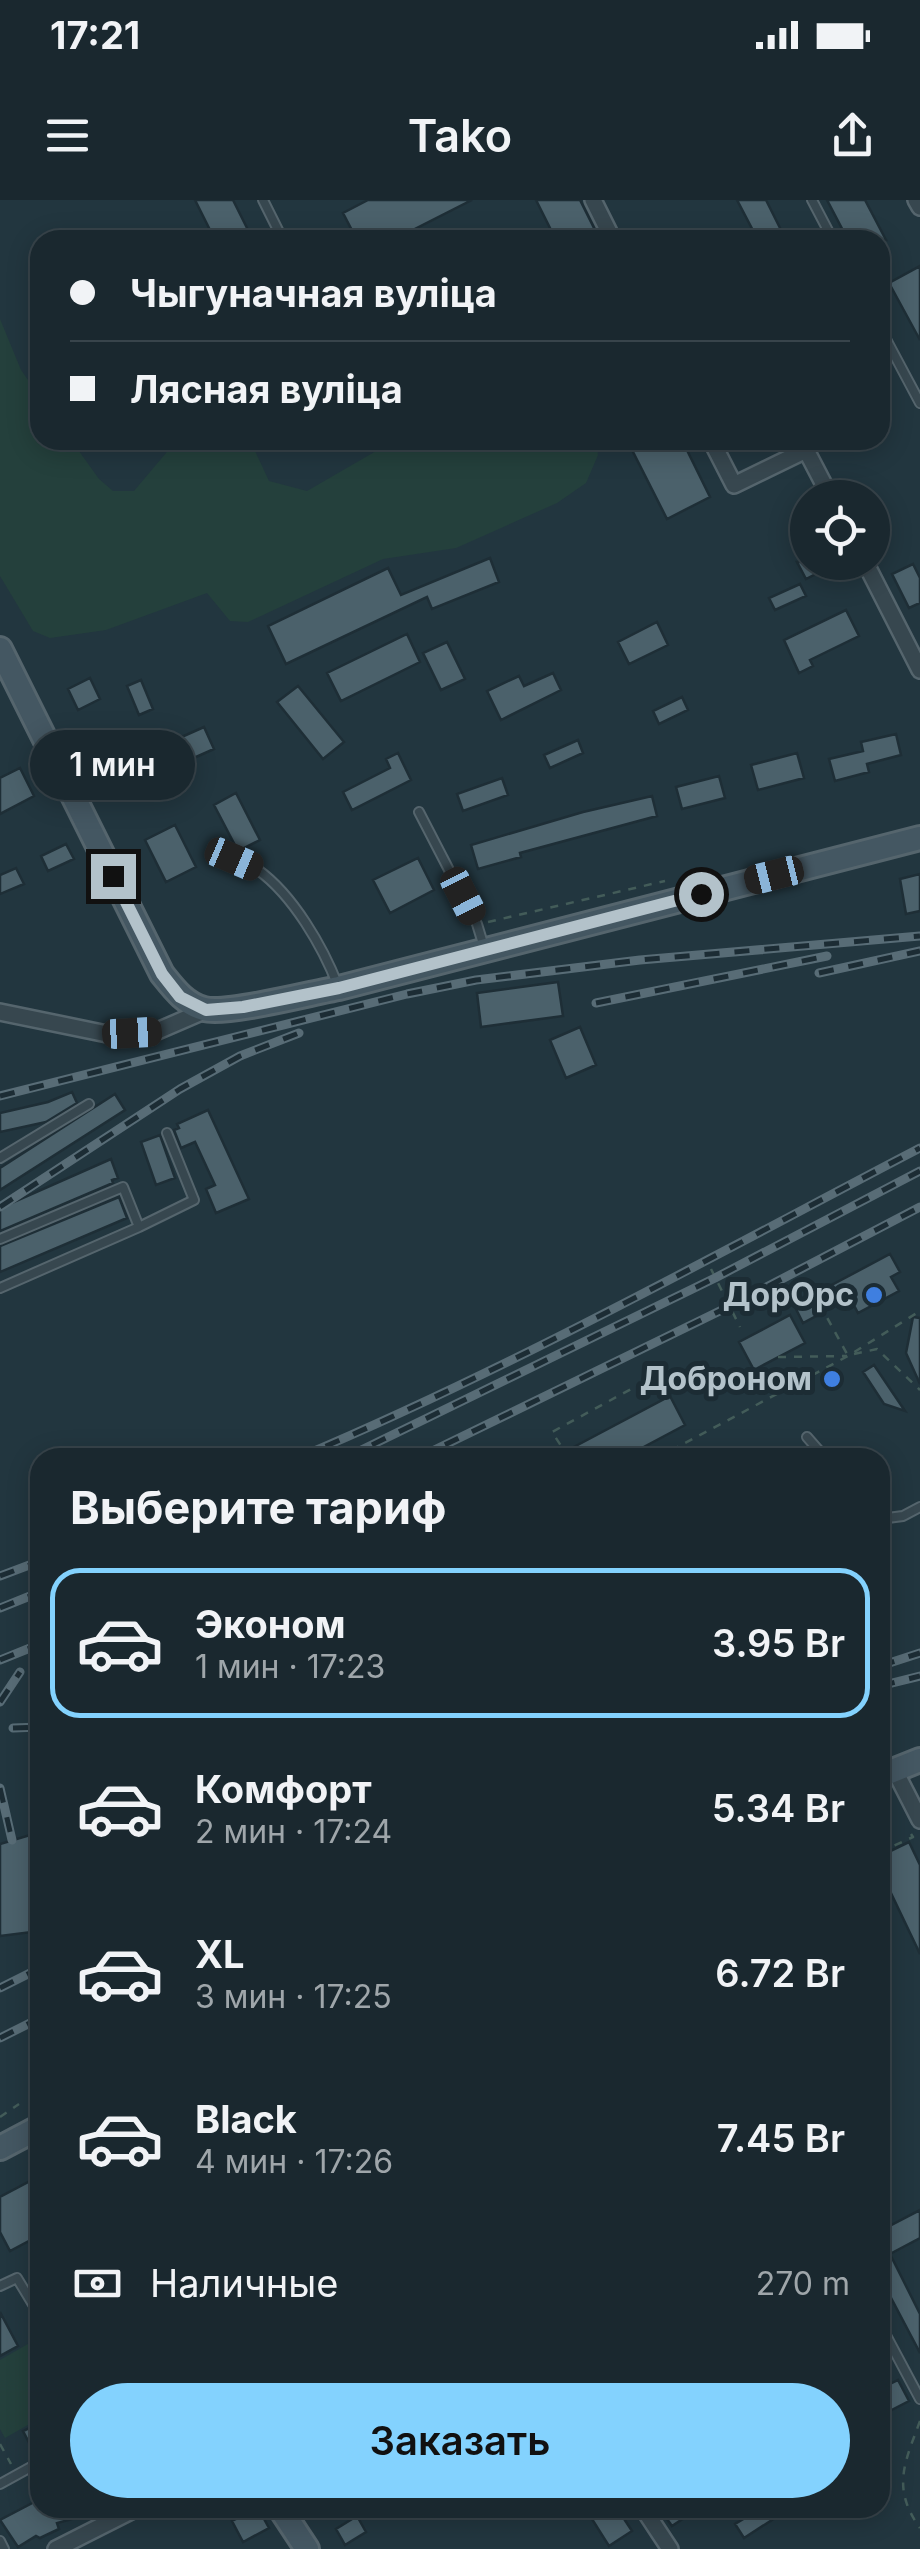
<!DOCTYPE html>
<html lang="ru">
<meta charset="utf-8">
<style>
:root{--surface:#1a282f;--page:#27343b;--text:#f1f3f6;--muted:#9fa6aa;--line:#38444b;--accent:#83d2fe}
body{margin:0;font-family:Inter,sans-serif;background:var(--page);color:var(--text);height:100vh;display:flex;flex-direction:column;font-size:38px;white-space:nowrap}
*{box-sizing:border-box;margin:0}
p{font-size:32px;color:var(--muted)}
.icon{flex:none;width:55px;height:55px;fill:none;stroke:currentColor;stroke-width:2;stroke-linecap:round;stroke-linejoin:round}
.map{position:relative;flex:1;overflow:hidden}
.panel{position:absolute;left:30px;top:1248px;width:860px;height:1070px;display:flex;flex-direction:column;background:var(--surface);border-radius:30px;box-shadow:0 5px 25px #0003,0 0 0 2px var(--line)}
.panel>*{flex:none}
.top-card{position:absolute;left:30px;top:30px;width:860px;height:220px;border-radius:30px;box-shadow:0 5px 25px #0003,0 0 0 2px var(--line);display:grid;align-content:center;height:220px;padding:0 40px;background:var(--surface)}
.tools{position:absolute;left:790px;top:280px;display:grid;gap:20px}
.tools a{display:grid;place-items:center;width:100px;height:100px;border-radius:50%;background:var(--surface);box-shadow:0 5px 25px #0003,0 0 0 2px var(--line);font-size:50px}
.end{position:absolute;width:45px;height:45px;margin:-22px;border:12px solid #b3c2ca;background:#111;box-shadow:0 0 0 5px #111}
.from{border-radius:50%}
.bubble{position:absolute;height:70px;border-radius:35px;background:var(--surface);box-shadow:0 5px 25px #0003,0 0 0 2px var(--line);font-size:32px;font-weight:600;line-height:70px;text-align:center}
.car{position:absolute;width:30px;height:60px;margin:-30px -15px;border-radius:12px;box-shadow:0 0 8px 2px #0007;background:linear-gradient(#222 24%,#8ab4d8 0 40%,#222 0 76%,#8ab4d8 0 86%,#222 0)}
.top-card b{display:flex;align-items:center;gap:35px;height:95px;font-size:38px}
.top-card b+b{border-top:2px solid var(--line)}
.top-card i{width:25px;height:25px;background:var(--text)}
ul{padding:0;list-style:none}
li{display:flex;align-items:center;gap:30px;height:150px;margin:0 20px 15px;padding:0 20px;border:5px solid transparent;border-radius:30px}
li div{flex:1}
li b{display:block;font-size:38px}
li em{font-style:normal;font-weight:600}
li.active{border-color:var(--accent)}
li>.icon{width:90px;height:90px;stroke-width:1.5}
h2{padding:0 40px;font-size:45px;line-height:120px}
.pay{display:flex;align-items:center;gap:25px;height:110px;padding:0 40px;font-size:38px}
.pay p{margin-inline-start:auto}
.action{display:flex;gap:20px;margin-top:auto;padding:20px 40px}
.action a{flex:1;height:115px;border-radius:60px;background:var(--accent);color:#111;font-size:40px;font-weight:600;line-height:115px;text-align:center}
.status{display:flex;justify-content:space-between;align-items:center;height:70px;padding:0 50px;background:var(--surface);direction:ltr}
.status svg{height:28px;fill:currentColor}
header{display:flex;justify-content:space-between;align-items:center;height:130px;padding:0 40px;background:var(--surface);font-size:45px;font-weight:600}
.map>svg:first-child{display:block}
.green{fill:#24403c}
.building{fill:#4b616b;stroke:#1e2e36;stroke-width:2.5}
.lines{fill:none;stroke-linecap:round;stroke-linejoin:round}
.lane-casing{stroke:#55656d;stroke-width:12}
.street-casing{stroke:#55656d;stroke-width:20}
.secondary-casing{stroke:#55656d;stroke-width:28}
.path{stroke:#435c59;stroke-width:2.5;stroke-dasharray:8 8;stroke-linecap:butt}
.lane{stroke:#37474f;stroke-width:8}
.street{stroke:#37474f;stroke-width:15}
.secondary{stroke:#445762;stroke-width:22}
.rail-casing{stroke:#586c76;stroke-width:9}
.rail{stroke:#1c2c34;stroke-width:5;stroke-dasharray:15;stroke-linecap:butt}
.route{stroke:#b3c2ca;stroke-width:12}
.shop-dot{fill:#3f7fe0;stroke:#1c2c34;stroke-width:4}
.labels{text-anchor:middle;stroke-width:10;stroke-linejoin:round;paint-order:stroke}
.poi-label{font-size:32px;font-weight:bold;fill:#b3c2ca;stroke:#1c2c34;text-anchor:end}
</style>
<div class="status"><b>17:21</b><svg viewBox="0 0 49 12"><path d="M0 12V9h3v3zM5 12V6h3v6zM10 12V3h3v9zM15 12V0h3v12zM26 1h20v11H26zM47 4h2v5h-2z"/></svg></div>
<header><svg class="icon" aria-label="menu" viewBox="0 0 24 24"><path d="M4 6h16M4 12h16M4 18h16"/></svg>Tako<svg class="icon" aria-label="share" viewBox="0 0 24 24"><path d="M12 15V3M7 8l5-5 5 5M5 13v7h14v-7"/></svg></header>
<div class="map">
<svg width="920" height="2349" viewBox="0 0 920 2349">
<rect width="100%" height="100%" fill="#22363f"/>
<!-- green -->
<path class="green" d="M 0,119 L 21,170 L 40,197 L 40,240 L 71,240 L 99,279 L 113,291 L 134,291 L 177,240 L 250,240 L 269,281 L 307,291 L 390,243 L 423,247 L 435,240 L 596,240 L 598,255 L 586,283 L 557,303 L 456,348 L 383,359 L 248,422 L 230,421 L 207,393 L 106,430 L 50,438 L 33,431 L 0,376 Z
M 40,2137 L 40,2218 L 5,2238 L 0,2229 L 0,2160 Z"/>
<!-- building -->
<path class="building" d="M 195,0 L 233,0 L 253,40 L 215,40 Z
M 368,0 L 472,0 L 393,40 L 357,40 L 343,13 Z
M 536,0 L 580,0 L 600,40 L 556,40 Z
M 737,0 L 766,0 L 786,40 L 758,40 Z
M 827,0 L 865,0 L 886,40 L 848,40 Z
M 920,66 L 920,140 L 889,83 Z
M 627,240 L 682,240 L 710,297 L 667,319 Z
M 490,358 L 499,382 L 432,409 L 427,397 L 286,464 L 268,426 L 388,368 L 401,395 Z
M 797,362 L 839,362 L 806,379 Z
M 913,364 L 920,378 L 920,403 L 909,408 L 892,374 Z
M 800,384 L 806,396 L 775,410 L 769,398 Z
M 846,410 L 859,436 L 810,460 L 813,466 L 799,473 L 784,440 Z
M 657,422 L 668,445 L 629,464 L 618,442 Z
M 407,434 L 420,462 L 341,501 L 327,473 Z
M 447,442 L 465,479 L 441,490 L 423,453 Z
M 553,473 L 561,490 L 501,520 L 487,491 L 519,476 L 524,486 Z
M 90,478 L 100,499 L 78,510 L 68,489 Z
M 141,480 L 153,509 L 139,515 L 127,486 Z
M 298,486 L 344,542 L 323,559 L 277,502 Z
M 682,497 L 688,510 L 659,524 L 653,511 Z
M 204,527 L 214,549 L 187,561 L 177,539 Z
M 896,534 L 901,555 L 867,564 L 869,572 L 835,581 L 829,559 L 863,551 L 861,542 Z
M 578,540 L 583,553 L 550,568 L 544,555 Z
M 398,553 L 411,580 L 352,610 L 343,592 L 390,568 L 386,559 Z
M 797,553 L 804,578 L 758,590 L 751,565 Z
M 20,568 L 34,596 L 0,614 L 0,578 Z
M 719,576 L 725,598 L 682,609 L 676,587 Z
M 502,578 L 508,595 L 463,611 L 457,594 Z
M 236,593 L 260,640 L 238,651 L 214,605 Z
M 652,596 L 657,616 L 520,653 L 521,657 L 478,669 L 471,645 L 583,612 Z
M 175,625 L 196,667 L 166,682 L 145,640 Z
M 66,644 L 74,659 L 48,671 L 41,656 Z
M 418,658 L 434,690 L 390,713 L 373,680 Z
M 16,668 L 24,684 L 0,694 L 0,675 Z
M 920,674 L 920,711 L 906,714 L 900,679 Z
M 558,782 L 563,816 L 481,827 L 477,793 Z
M 580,827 L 596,865 L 566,878 L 550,840 Z
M 72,892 L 77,903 L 46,922 L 0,932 L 0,913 L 48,902 Z
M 115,894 L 125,910 L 0,990 L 0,968 Z
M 208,910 L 249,999 L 216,1013 L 206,989 L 215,985 L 195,942 L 181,948 L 174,930 L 179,928 L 177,924 Z
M 160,935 L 175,978 L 156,985 L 141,942 Z
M 111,959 L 118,978 L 112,980 L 113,983 L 0,1031 L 0,1008 Z
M 119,997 L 127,1018 L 0,1072 L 0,1046 Z
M 890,1054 L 900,1072 L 891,1077 L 899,1091 L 858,1113 L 850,1098 L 803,1123 L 794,1105 Z
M 790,1115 L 805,1143 L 754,1170 L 739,1142 Z
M 913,1117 L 920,1118 L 920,1184 L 906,1153 Z
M 874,1165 L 905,1211 L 884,1204 L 863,1172 Z
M 670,1196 L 685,1225 L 623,1258 L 577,1258 L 572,1248 Z
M 30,1635 L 40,1658 L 40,1731 L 0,1736 L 0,1644 Z
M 909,1642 L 920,1665 L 920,1754 L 889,1689 L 880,1694 L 880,1656 Z
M 34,1979 L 40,1990 L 40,2035 L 10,2051 L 0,2032 L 0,1997 Z
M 920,2010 L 920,2038 L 890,2054 L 920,2114 L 920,2153 L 880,2077 L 880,2031 Z
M 0,2112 L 18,2146 L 0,2156 Z
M 898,2180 L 909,2201 L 880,2216 L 880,2189 Z
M 40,2223 L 40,2255 L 36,2256 L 23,2231 Z
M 40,2299 L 40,2308 L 97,2308 L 98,2312 L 57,2323 L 59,2329 L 40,2338 L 36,2336 L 18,2347 L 0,2320 Z
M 258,2308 L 269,2328 L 243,2342 L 232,2321 Z
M 585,2308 L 617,2308 L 632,2331 L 609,2346 Z
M 659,2308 L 699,2308 L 672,2326 Z
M 762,2308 L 769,2308 L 775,2318 L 744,2338 L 735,2324 Z
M 357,2316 L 366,2332 L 345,2345 L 336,2329 Z"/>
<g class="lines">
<defs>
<path id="lane" d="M 263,0 L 283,40
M 812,0 L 833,40
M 880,128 L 920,203
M 419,612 L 477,724 L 484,747
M 214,651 C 229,657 245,662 258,670 C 293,695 323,747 338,786
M 0,958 L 89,904
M 0,1039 L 123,987 L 139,1027
M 0,1088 L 139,1027 L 194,1000 L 167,933
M 807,1237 L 821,1253 L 822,1258
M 880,1319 L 903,1316 L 920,1307
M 0,2086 L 17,2078 L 40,2116
M 880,2124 L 920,2199
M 0,2284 L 40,2262
M 0,2341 L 4,2349"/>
<path id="street" d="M 593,0 L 613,40
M 916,0 L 920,7
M 711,240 L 734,285 L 806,250 L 831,298
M 865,362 L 920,470
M 0,812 L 107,834 L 155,832 L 206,810
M 895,1571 L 920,1620
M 643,2308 L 670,2349
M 56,2349 L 137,2308"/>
<path id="secondary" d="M 0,449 L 162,774 C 174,789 185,804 204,809 C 227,815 311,793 339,788 L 920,638
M 880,1576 L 920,1560
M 0,1948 L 40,1927
M 280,2308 L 307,2349"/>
</defs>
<!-- lane casing -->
<use href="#lane" class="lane-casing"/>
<!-- street casing -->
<use href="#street" class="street-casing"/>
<!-- secondary casing -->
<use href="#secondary" class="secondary-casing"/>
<!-- path -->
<path class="path" d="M 488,722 L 665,681
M 711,1069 L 740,1127
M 812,1090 L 847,1154
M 854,1154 L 877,1149 L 920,1190
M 778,1157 L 847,1156
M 569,1258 L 552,1232 L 668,1169
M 657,1258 L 848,1156 L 920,1111
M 880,1652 L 913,1637 L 911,1634
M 0,1917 L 19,1904
M 920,2221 C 905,2262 891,2288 920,2328
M 0,2244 L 11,2264"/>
<!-- lane -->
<use href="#lane" class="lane"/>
<!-- street -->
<use href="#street" class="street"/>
<!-- secondary -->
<use href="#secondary" class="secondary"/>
<defs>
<path id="rail" d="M 819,773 L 920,751
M 596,803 L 827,756
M 0,896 L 407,794 L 476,780 L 640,760 L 920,736
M 0,1007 L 180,889 L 240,856 L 299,833
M 298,1258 C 512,1168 715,1055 920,948
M 345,1258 L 715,1078 L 920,971
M 418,1258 L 730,1106 L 920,1007
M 0,1376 L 40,1361
M 0,1408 L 40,1392
M 0,1460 L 40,1444
M 880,1466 L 920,1453
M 880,1486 L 920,1476
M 0,1502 L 20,1472
M 13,1528 L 40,1527
M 0,1588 L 12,1640
M 0,1788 L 40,1768
M 0,1838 L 40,1818"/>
</defs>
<!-- rail casing -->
<use href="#rail" class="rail-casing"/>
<!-- rail -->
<use href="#rail" class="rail"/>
</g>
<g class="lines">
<!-- route -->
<path class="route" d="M 113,676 L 162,774 L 180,797 L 206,810 L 243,807 L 339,788 L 701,694"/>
</g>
<!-- markers -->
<g class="shop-dot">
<circle cx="874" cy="1095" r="10"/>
<circle cx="832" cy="1179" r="10"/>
</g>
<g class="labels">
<!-- poi labels -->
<g class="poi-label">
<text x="854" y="1106">ДорОрс</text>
<text x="812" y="1190">Доброном</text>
</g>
</g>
</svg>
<div class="tools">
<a><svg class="icon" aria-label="locate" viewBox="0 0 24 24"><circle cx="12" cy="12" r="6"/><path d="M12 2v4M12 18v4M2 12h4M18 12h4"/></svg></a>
</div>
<i class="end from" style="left:701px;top:694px"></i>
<i class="end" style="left:113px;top:676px"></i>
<div class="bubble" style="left:30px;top:530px;width:165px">1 мин</div>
<i class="car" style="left:234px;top:659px;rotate:113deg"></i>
<i class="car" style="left:774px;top:675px;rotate:256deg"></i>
<i class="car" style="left:463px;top:696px;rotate:153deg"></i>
<i class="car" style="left:132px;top:833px;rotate:87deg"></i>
<div class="top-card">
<b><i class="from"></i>Чыгуначная вуліца</b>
<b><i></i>Лясная вуліца</b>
</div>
<section class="panel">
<h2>Выберите тариф</h2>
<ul>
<li class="active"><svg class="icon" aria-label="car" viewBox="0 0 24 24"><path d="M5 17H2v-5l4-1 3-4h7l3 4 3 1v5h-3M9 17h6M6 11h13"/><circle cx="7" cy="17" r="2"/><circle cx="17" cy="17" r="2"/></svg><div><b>Эконом</b><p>1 мин · 17:23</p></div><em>3.95 Br</em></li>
<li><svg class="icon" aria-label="car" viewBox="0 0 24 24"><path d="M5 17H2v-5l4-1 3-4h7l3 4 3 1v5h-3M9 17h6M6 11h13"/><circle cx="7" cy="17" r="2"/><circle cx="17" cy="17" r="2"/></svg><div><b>Комфорт</b><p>2 мин · 17:24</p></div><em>5.34 Br</em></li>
<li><svg class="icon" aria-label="car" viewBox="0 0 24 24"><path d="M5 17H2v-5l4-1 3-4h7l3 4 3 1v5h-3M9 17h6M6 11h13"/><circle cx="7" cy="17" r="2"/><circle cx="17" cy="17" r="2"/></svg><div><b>XL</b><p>3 мин · 17:25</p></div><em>6.72 Br</em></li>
<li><svg class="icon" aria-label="car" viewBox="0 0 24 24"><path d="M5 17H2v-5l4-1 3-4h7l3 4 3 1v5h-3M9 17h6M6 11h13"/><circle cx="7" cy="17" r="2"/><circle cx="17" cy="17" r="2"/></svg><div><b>Black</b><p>4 мин · 17:26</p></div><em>7.45 Br</em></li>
</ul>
<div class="pay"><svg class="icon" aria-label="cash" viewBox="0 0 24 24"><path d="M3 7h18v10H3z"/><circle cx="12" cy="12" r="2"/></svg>Наличные<p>270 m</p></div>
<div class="action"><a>Заказать</a></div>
</section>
</div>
